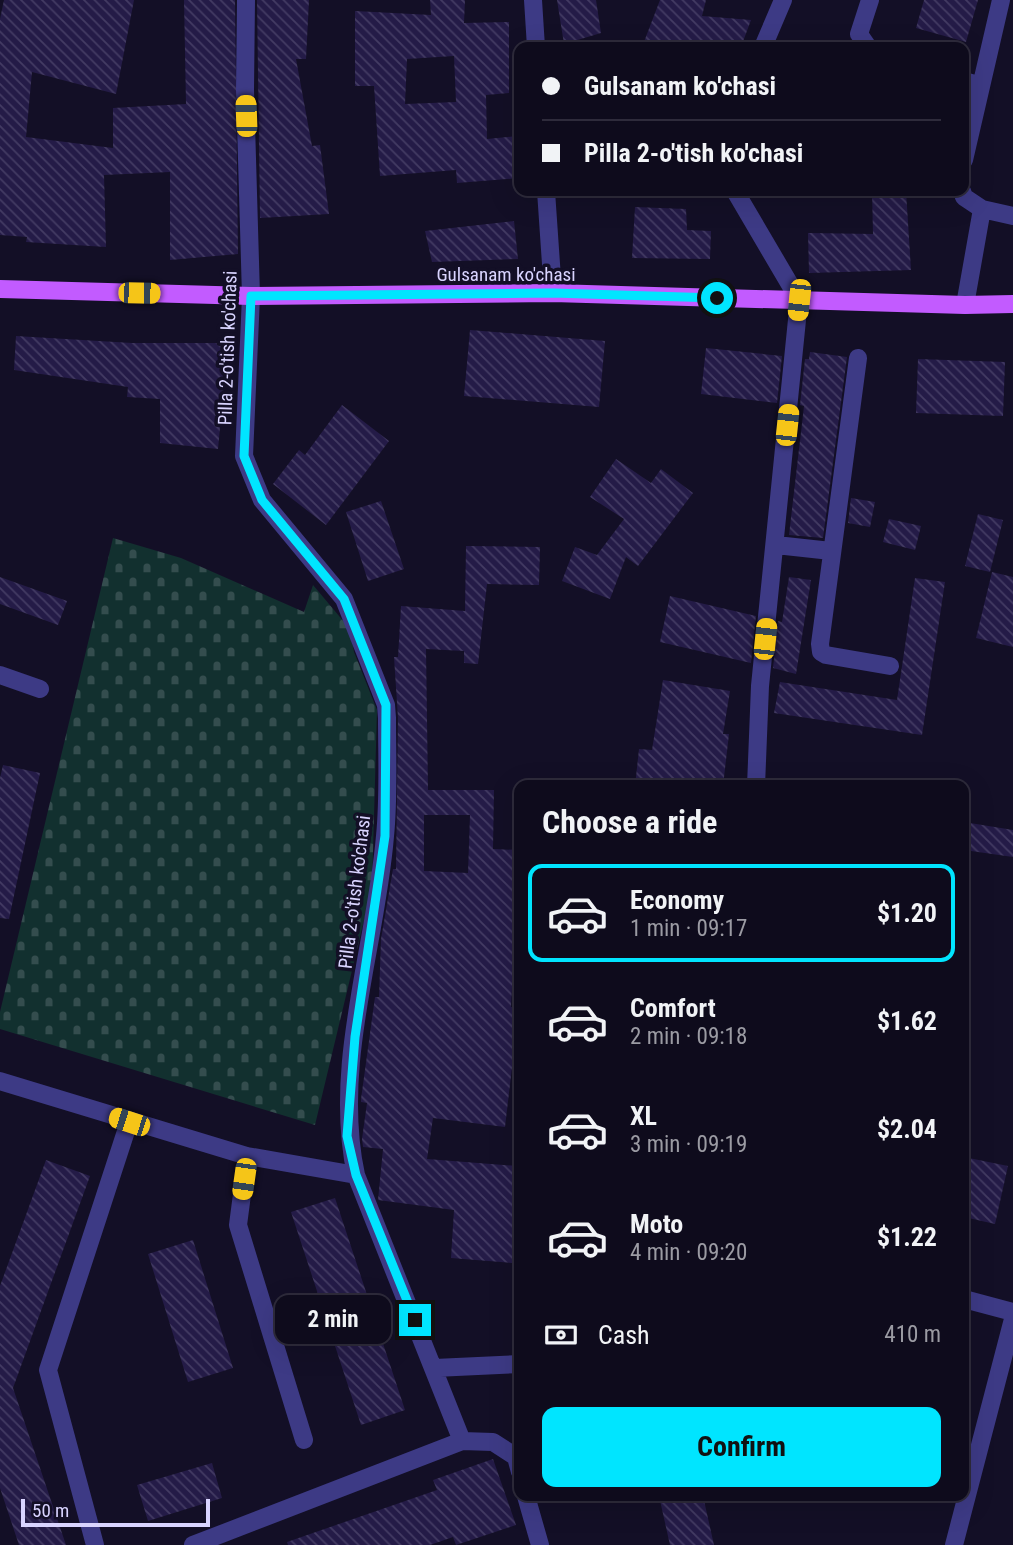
<!DOCTYPE html>
<meta charset="utf-8">
<style>
:root{--surface:#0e0b1c;--page:#1c1929;--text:#f1f3f6;--muted:#9b9ba3;--line:#2e2b3b;--accent:#00e5ff}
body{margin:0;font-family:"Roboto Condensed",sans-serif;background:var(--page);color:var(--text);height:100vh;display:flex;flex-direction:column;font-size:26px;white-space:nowrap}
*{box-sizing:border-box;margin:0}
p{font-size:23px;color:var(--muted)}
.icon{flex:none;width:38px;height:38px;fill:none;stroke:currentColor;stroke-width:2;stroke-linecap:round;stroke-linejoin:round}
.map{position:relative;flex:1;overflow:hidden}
.side{position:absolute;left:514px;top:780px;width:455px;height:721px;display:flex;flex-direction:column;background:var(--surface);border-radius:14px;box-shadow:0 7px 28px #0002,0 0 0 2px var(--line)}
.side>*{flex:none}
.banner{position:absolute;left:514px;top:42px;width:455px;height:154px;border-radius:14px;box-shadow:0 7px 28px #0002,0 0 0 2px var(--line);display:grid;align-content:center;height:154px;padding:0 28px;background:var(--surface)}
.scale{position:absolute;left:21px;bottom:18px;width:189px;box-sizing:border-box;padding-left:7px;border:4px solid #d9d4ff;border-top:0;font-size:19px;line-height:24px;white-space:nowrap;color:#d9d4ff;-webkit-text-stroke:5px #130f26;paint-order:stroke}
.end{position:absolute;width:32px;height:32px;margin:-16px;border:9px solid #00e5ff;background:#111;box-shadow:0 0 0 4px #111}
.from{border-radius:50%}
.bubble{position:absolute;height:49px;border-radius:14px;background:var(--surface);box-shadow:0 7px 28px #0002,0 0 0 2px var(--line);font-size:23px;font-weight:700;line-height:49px;text-align:center}
.car{position:absolute;width:21px;height:42px;margin:-21px -10px;border-radius:9px;box-shadow:0 0 5px 2px #0007;background:linear-gradient(#f5c518 24%,#345 0 40%,#f5c518 0 76%,#345 0 86%,#f5c518 0)}
.banner b{display:flex;align-items:center;gap:24px;height:66px;font-size:26px}
.banner b+b{border-top:2px solid var(--line)}
.banner i{width:18px;height:18px;background:var(--text)}
ul{padding:0;list-style:none}
li{display:flex;align-items:center;gap:21px;height:98px;margin:0 14px 10px;padding:0 14px;border:4px solid transparent;border-radius:14px}
li div{flex:1}
li b{display:block;font-size:26px}
li em{font-style:normal;font-weight:700}
li.current{border-color:var(--accent)}
li>.icon{width:63px;height:63px;stroke-width:1.5}
h2{padding:0 28px;font-size:32px;line-height:84px}
.pay{display:flex;align-items:center;gap:18px;height:77px;padding:0 28px;font-size:26px}
.pay p{margin-inline-start:auto}
.primary-button{display:flex;gap:14px;margin-top:auto;padding:14px 28px}
.primary-button a{flex:1;height:80px;border-radius:14px;background:var(--accent);color:#111;font-size:28px;font-weight:700;line-height:80px;text-align:center}
.map>svg:first-child{display:block}
.cemetery{fill:url(#cemetery-stones)}
.building{fill:url(#building-back-hatch);fill-rule:evenodd}
.lines{fill:none;stroke-linecap:round;stroke-linejoin:round}
.minor{stroke:#3d3a85;stroke-width:18}
.major{stroke:#c25bff;stroke-width:18}
.route{stroke:#00e5ff;stroke-width:9}
.labels{text-anchor:middle;stroke-width:7;stroke-linejoin:round;paint-order:stroke}
.street-label{font-size:19px;fill:#d9d4ff;stroke:#130f26}
</style>
<div class="map">
<svg width="1013" height="1545" viewBox="0 0 1013 1545">
<defs>
<pattern id="cemetery-stones" width="16" height="16" patternUnits="userSpaceOnUse" patternTransform="scale(1.75)"><rect width="16" height="16" fill="#12302f"/><path d="M2 7V4a2 2 0 0 1 4 0v3zM10 15v-3a2 2 0 0 1 4 0v3z" fill="#344d4e"/></pattern>
<pattern id="building-back-hatch" width="6" height="6" patternUnits="userSpaceOnUse" patternTransform="scale(1.75)"><rect width="6" height="6" fill="#241b47"/><path d="M-1 5l2 2M0 0l6 6M5-1l2 2" fill="none" stroke="#433b63"/></pattern>
</defs>
<rect width="100%" height="100%" fill="#130f26"/>
<!-- cemetery -->
<path class="cemetery" d="M 113,538 L 181,558 L 304,612 L 313,585 L 350,629 L 354,652 L 377,710 L 372,887 L 315,1125 L 0,1029 L 0,1012 Z"/>
<!-- building -->
<path class="building" d="M 4,0 L 134,0 L 116,94 L 32,72 L 26,137 L 113,148 L 113,108 L 186,104 L 184,0 L 235,0 L 238,254 L 170,260 L 170,172 L 104,175 L 106,247 L 26,242 L 27,237 L 0,235 L 0,19 Z
M 257,0 L 309,0 L 306,59 L 296,59 L 312,146 L 320,145 L 329,214 L 260,218 Z
M 430,0 L 465,0 L 464,23 L 509,22 L 509,93 L 486,95 L 487,139 L 517,136 L 520,178 L 457,183 L 456,170 L 380,176 L 374,86 L 355,86 L 355,11 L 431,15 ZM 454,56 L 456,102 L 405,104 L 407,59 Z
M 557,0 L 596,0 L 601,33 L 564,44 Z
M 660,0 L 706,0 L 702,16 L 751,20 L 741,47 L 642,47 Z
M 924,0 L 978,0 L 966,42 L 916,28 Z
M 872,191 L 906,191 L 911,270 L 809,273 L 808,233 L 873,234 Z
M 635,207 L 686,209 L 687,230 L 711,231 L 710,259 L 632,258 Z
M 514,221 L 518,259 L 432,262 L 425,231 Z
M 470,330 L 605,341 L 599,407 L 464,396 Z
M 16,336 L 132,343 L 228,343 L 218,449 L 160,443 L 160,399 L 127,397 L 128,387 L 14,370 Z
M 706,348 L 782,356 L 777,403 L 701,394 Z
M 810,352 L 847,357 L 823,538 L 789,535 L 804,406 L 800,405 L 805,359 L 809,359 Z
M 918,359 L 1005,362 L 1003,416 L 916,413 Z
M 342,405 L 389,441 L 326,525 L 273,484 L 299,450 L 305,455 Z
M 616,459 L 651,483 L 661,469 L 693,493 L 638,566 L 626,557 L 610,599 L 562,581 L 575,547 L 597,555 L 624,519 L 590,497 Z
M 851,498 L 875,502 L 870,527 L 848,523 Z
M 381,501 L 404,569 L 368,581 L 346,512 Z
M 978,514 L 1003,520 L 990,572 L 965,566 Z
M 889,519 L 921,526 L 915,550 L 883,542 Z
M 466,546 L 540,547 L 539,585 L 487,584 L 478,664 L 464,663 L 464,651 L 426,649 L 428,790 L 494,790 L 493,849 L 519,850 L 511,1007 L 519,1008 L 505,1127 L 433,1118 L 427,1159 L 518,1166 L 512,1263 L 451,1258 L 454,1210 L 378,1200 L 383,1149 L 363,1147 L 362,1139 L 367,1103 L 361,1102 L 361,1099 L 375,997 L 379,997 L 381,939 L 393,869 L 396,869 L 398,718 L 394,657 L 398,657 L 401,606 L 465,611 ZM 424,815 L 470,815 L 468,873 L 424,871 Z
M 992,572 L 1013,577 L 1013,647 L 976,638 Z
M 0,577 L 67,601 L 58,625 L 0,604 Z
M 789,577 L 811,580 L 796,674 L 773,668 L 778,621 L 782,622 Z
M 915,578 L 945,582 L 922,735 L 774,713 L 780,682 L 897,700 Z
M 670,596 L 756,616 L 751,663 L 660,642 Z
M 663,680 L 730,691 L 723,734 L 729,734 L 723,786 L 635,786 L 639,749 L 652,750 Z
M 3,765 L 40,773 L 9,919 L 0,918 L 0,778 Z
M 964,822 L 1013,830 L 1013,857 L 964,850 Z
M 964,1157 L 1008,1166 L 995,1224 L 964,1217 Z
M 46,1160 L 90,1176 L 13,1388 L 66,1545 L 19,1545 L 0,1488 L 0,1286 Z
M 335,1198 L 405,1410 L 361,1425 L 291,1212 Z
M 193,1240 L 233,1368 L 188,1382 L 148,1254 Z
M 493,1459 L 516,1525 L 456,1545 L 453,1537 L 430,1545 L 288,1545 L 287,1542 L 437,1490 L 433,1480 Z
M 212,1463 L 222,1498 L 148,1521 L 137,1485 Z
M 659,1496 L 703,1496 L 714,1545 L 670,1545 Z"/>
<g class="lines">
<!-- minor -->
<path class="minor" d="M 246,0 L 245,90 L 251,296 L 244,456 L 262,500 L 344,599 L 386,705 L 387,718 C 387,757 389,797 385,836 C 376,947 332,1064 356,1175 L 462,1441 L 493,1442 L 516,1457 L 520,1472
M 533,0 L 536,47
M 763,47 L 783,0
M 868,47 L 859,34 L 870,0
M 964,81 L 981,86
M 964,160 L 1001,0
M 546,191 L 553,293
M 735,191 L 799,300 L 760,686 L 756,786
M 962,191 L 964,197 L 982,209 L 1013,216
M 965,305 L 982,209
M 858,358 L 820,644 L 821,652 L 826,655 L 890,666
M 776,545 L 831,551
M 0,675 L 40,689
M 0,1081 L 247,1156 L 356,1175
M 247,1156 L 238,1225 L 304,1440
M 964,1299 L 1013,1312
M 435,1368 L 520,1364
M 526,1496 L 540,1545
M 95,1545 L 48,1370 L 129,1122
M 193,1545 L 462,1441
M 954,1545 L 1013,1319"/>
<!-- major -->
<path class="major" d="M 0,289 L 251,296 L 553,293 L 965,305 L 1013,304"/>
</g>
<g class="lines">
<!-- route -->
<path class="route" d="M 415,1320 L 356,1175 L 347,1136 L 355,1037 L 385,836 L 386,705 L 344,599 L 262,500 L 244,456 L 251,296 L 553,293 L 717,298"/>
</g>
<g class="labels">
<!-- street labels -->
<g class="street-label">
<text x="506" y="281">Gulsanam ko'chasi</text>
<text transform="translate(227 348) rotate(-88)" y="7">Pilla 2-o'tish ko'chasi</text>
<text transform="translate(354 892) rotate(-83)" y="7">Pilla 2-o'tish ko'chasi</text>
</g>
</g>
</svg>
<div class="scale">50 m</div>
<i class="end from" style="left:717px;top:298px"></i>
<i class="end" style="left:415px;top:1320px"></i>
<div class="bubble" style="left:275px;top:1295px;width:116px">2 min</div>
<i class="car" style="left:246px;top:116px;rotate:358deg"></i>
<i class="car" style="left:139px;top:293px;rotate:91deg"></i>
<i class="car" style="left:799px;top:300px;rotate:186deg"></i>
<i class="car" style="left:787px;top:425px;rotate:6deg"></i>
<i class="car" style="left:765px;top:639px;rotate:6deg"></i>
<i class="car" style="left:129px;top:1122px;rotate:288deg"></i>
<i class="car" style="left:244px;top:1179px;rotate:188deg"></i>
<div class="banner">
<b><i class="from"></i>Gulsanam ko'chasi</b>
<b><i></i>Pilla 2-o'tish ko'chasi</b>
</div>
<section class="side">
<h2>Choose a ride</h2>
<ul>
<li class="current"><svg class="icon" aria-label="car" viewBox="0 0 24 24"><path d="M5 17H2v-5l4-1 3-4h7l3 4 3 1v5h-3M9 17h6M6 11h13"/><circle cx="7" cy="17" r="2"/><circle cx="17" cy="17" r="2"/></svg><div><b>Economy</b><p>1 min · 09:17</p></div><em>$1.20</em></li>
<li><svg class="icon" aria-label="car" viewBox="0 0 24 24"><path d="M5 17H2v-5l4-1 3-4h7l3 4 3 1v5h-3M9 17h6M6 11h13"/><circle cx="7" cy="17" r="2"/><circle cx="17" cy="17" r="2"/></svg><div><b>Comfort</b><p>2 min · 09:18</p></div><em>$1.62</em></li>
<li><svg class="icon" aria-label="car" viewBox="0 0 24 24"><path d="M5 17H2v-5l4-1 3-4h7l3 4 3 1v5h-3M9 17h6M6 11h13"/><circle cx="7" cy="17" r="2"/><circle cx="17" cy="17" r="2"/></svg><div><b>XL</b><p>3 min · 09:19</p></div><em>$2.04</em></li>
<li><svg class="icon" aria-label="car" viewBox="0 0 24 24"><path d="M5 17H2v-5l4-1 3-4h7l3 4 3 1v5h-3M9 17h6M6 11h13"/><circle cx="7" cy="17" r="2"/><circle cx="17" cy="17" r="2"/></svg><div><b>Moto</b><p>4 min · 09:20</p></div><em>$1.22</em></li>
</ul>
<div class="pay"><svg class="icon" aria-label="cash" viewBox="0 0 24 24"><path d="M3 7h18v10H3z"/><circle cx="12" cy="12" r="2"/></svg>Cash<p>410 m</p></div>
<div class="primary-button"><a>Confirm</a></div>
</section>
</div>
